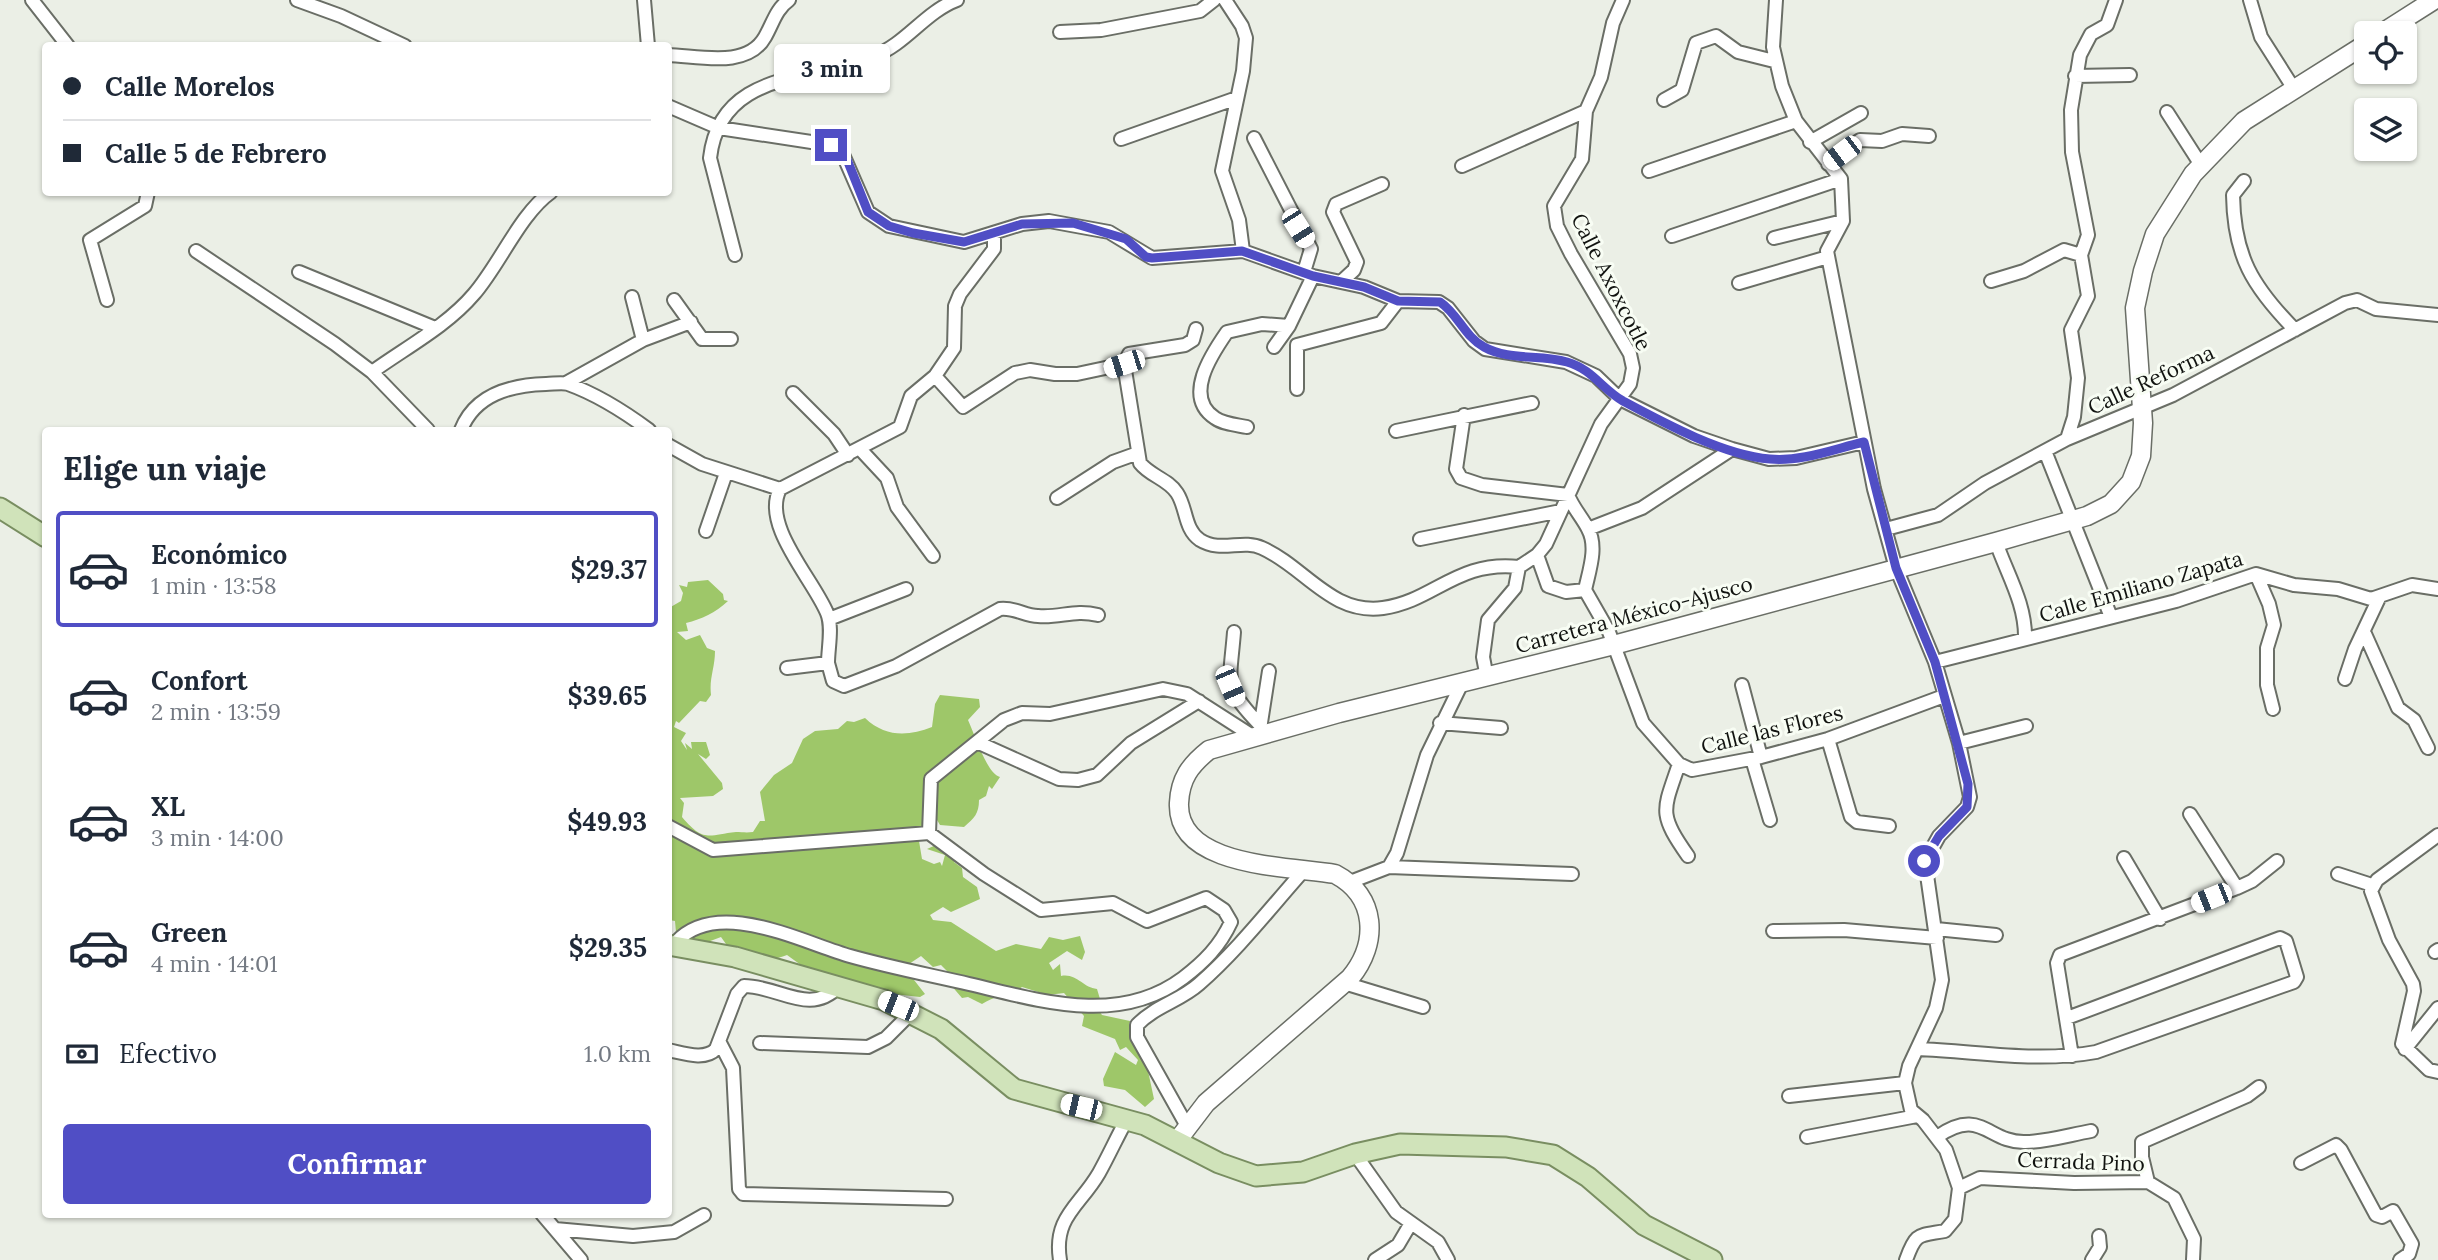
<!DOCTYPE html>
<html lang="es">
<meta charset="utf-8">
<style>
:root{--surface:#fff;--page:#f6f6f7;--text:#1f2937;--muted:#747a83;--line:#e0e1e3;--accent:#504ec5}
body{margin:0;font-family:Lora,serif;background:var(--page);color:var(--text);height:100vh;display:flex;flex-direction:column;font-size:26px;white-space:nowrap}
*{box-sizing:border-box;margin:0}
p{font-size:23px;color:var(--muted)}
.icon{flex:none;width:38px;height:38px;fill:none;stroke:currentColor;stroke-width:2;stroke-linecap:round;stroke-linejoin:round}
.map{position:relative;flex:1;overflow:hidden}
.sheet{position:absolute;left:42px;top:427px;width:630px;height:791px;display:flex;flex-direction:column;background:var(--surface);border-radius:7px;box-shadow:0 2px 5px #0004}
.sheet>*{flex:none}
.top-card{position:absolute;left:42px;top:42px;width:630px;height:154px;border-radius:7px;box-shadow:0 2px 5px #0004;display:grid;align-content:center;height:154px;padding:0 21px;background:var(--surface)}
.controls{position:absolute;left:2354px;top:21px;display:grid;gap:14px}
.controls a{display:grid;place-items:center;width:63px;height:63px;border-radius:7px;background:var(--surface);box-shadow:0 2px 5px #0004;font-size:35px}
.end{position:absolute;width:32px;height:32px;margin:-16px;border:9px solid #504ec5;background:#fff;box-shadow:0 0 0 4px #fff}
.from{border-radius:50%}
.bubble{position:absolute;height:49px;border-radius:7px;background:var(--surface);box-shadow:0 2px 5px #0004;font-size:23px;font-weight:800;line-height:49px;text-align:center}
.car{position:absolute;width:21px;height:42px;margin:-21px -10px;border-radius:9px;box-shadow:0 0 5px 2px #0007;background:linear-gradient(#fff 24%,#345 0 40%,#fff 0 76%,#345 0 86%,#fff 0)}
.top-card b{display:flex;align-items:center;gap:24px;height:66px;font-size:26px}
.top-card b+b{border-top:2px solid var(--line)}
.top-card i{width:18px;height:18px;background:var(--text)}
ul{padding:0;list-style:none}
li{display:flex;align-items:center;gap:21px;height:116px;margin:0 14px 10px;padding:0 7px;border:4px solid transparent;border-radius:7px}
li div{flex:1}
li b{display:block;font-size:26px}
li em{font-style:normal;font-weight:800}
li.selected{border-color:var(--accent)}
li>.icon{width:63px;height:63px;stroke-width:1.5}
h2{padding:0 21px;font-size:32px;line-height:84px}
.pay{display:flex;align-items:center;gap:18px;height:77px;padding:0 21px;font-size:26px}
.pay p{margin-inline-start:auto}
.primary-button{display:flex;gap:14px;margin-top:auto;padding:14px 21px}
.primary-button a{flex:1;height:80px;border-radius:7px;background:var(--accent);color:#fff;font-size:28px;font-weight:800;line-height:80px;text-align:center}
.map>svg:first-child{display:block}
.forest{fill:#9ec769}
.lines{fill:none;stroke-linecap:round;stroke-linejoin:round}
.street-casing{stroke:#6a6e66;stroke-width:16}
.secondary-casing{stroke:#6a6e66;stroke-width:21}
.primary-casing{stroke:#798e61;stroke-width:23}
.street{stroke:#fff;stroke-width:12}
.secondary{stroke:#fff;stroke-width:18}
.primary{stroke:#d0e3ba;stroke-width:19}
.route{stroke:#504ec5;stroke-width:9}
.labels{text-anchor:middle;stroke-width:6;stroke-linejoin:round;paint-order:stroke}
.street-label{font-size:21px;fill:#111310;stroke:#f8fdf4}
</style>
<div class="map">
<svg width="2438" height="1260" viewBox="0 0 2438 1260">
<rect width="100%" height="100%" fill="#ebefe6"/>
<!-- forest -->
<path class="forest" d="M 708,580 L 723,594 L 724,600 L 728,601 C 715,613 702,619 686,623 L 688,631 L 677,632 L 686,640 L 700,635 L 707,648 L 715,651 C 715,668 709,678 711,695 L 706,702 L 700,701 L 679,723 L 676,721 L 674,727 L 686,733 L 681,741 L 687,750 L 685,743 L 692,749 L 691,742 L 706,742 L 710,755 L 706,759 L 698,754 L 722,783 L 723,789 L 713,796 L 680,798 L 684,803 L 682,817 C 704,843 708,835 736,832 C 742,832 746,833 753,832 L 760,821 L 765,821 L 760,792 L 774,775 L 792,763 L 803,739 L 815,731 L 838,729 L 847,721 L 854,722 L 865,718 C 886,738 909,736 932,727 L 935,704 L 940,695 L 979,699 L 980,707 L 968,720 C 975,735 987,774 1000,777 L 992,789 L 989,786 L 986,796 L 979,800 C 979,814 974,818 964,827 L 940,825 L 937,820 L 928,824 L 925,835 L 919,841 L 922,859 L 934,864 L 940,862 L 942,866 L 945,855 L 927,849 L 936,845 L 956,853 L 954,862 L 962,868 L 963,877 L 977,887 L 980,899 L 951,912 L 943,907 L 930,915 L 933,920 L 951,922 L 996,951 L 1016,944 L 1041,949 L 1049,937 L 1063,940 L 1080,936 L 1085,952 L 1082,960 L 1067,951 L 1049,963 L 1053,970 L 1060,964 L 1061,976 C 1077,973 1083,988 1097,989 L 1100,999 L 1094,1004 L 1102,1015 L 1130,1021 L 1129,1027 L 1138,1024 L 1154,1099 L 1145,1107 L 1125,1090 L 1104,1086 L 1103,1079 L 1115,1052 L 1136,1065 L 1138,1060 L 1126,1047 L 1120,1050 L 1115,1039 L 1082,1026 L 1084,1016 L 1064,993 L 1048,995 L 1022,987 C 1012,995 995,995 982,1004 L 968,997 L 962,998 L 950,984 L 952,976 L 941,965 L 933,967 L 921,956 L 909,964 L 907,971 L 925,994 L 920,997 L 884,993 L 819,994 L 805,968 L 787,955 C 769,963 749,955 731,951 L 721,937 L 705,943 L 683,942 L 676,933 L 675,921 L 669,920 L 669,608 L 681,601 L 683,593 L 679,585 L 687,587 L 688,582 Z"/>
<g class="lines">
<defs>
<path id="street" d="M 32,0 L 68,46
M 297,0 L 341,16 L 405,46
M 644,0 L 648,46
M 1225,0 L 1242,26 L 1246,38 L 1243,71 L 1222,171 L 1239,220 L 1243,251
M 1776,0 L 1773,47 L 1782,86 L 1796,121 L 1841,179 L 1843,221 L 1827,251 L 1874,489 L 1896,568 L 1935,662 L 1959,743 L 1970,797 L 1967,807 L 1939,836 L 1925,861 L 1942,980 L 1936,1008 L 1909,1066 L 1905,1083 L 1911,1110 L 1923,1120 L 1946,1150 L 1959,1188 L 1955,1219 L 1945,1231 C 1918,1236 1916,1232 1906,1260
M 2250,0 L 2261,37 L 2294,89
M 1060,32 L 1101,30 L 1200,11 L 1214,0
M 668,55 C 699,56 747,69 765,37 C 773,23 776,9 789,0
M 2075,76 L 2130,75
M 1664,100 L 1682,90 L 1696,43 L 1716,36 L 1738,52 L 1774,61
M 668,106 L 719,128 L 831,145 L 841,150 L 868,212 L 889,226 L 964,242 L 1022,224 L 1049,221 L 1109,232 L 1152,258 L 1243,251 L 1313,276 L 1364,287 L 1398,301 L 1439,302 L 1448,308 L 1474,341 L 1485,349 L 1566,362 L 1596,376 L 1620,399 L 1694,436 L 1732,449 L 1769,459 L 1796,458 L 1864,442
M 2167,112 L 2201,165
M 1254,138 L 1311,249 L 1304,272
M 1121,139 L 1237,98
M 1810,142 L 1861,113
M 1828,164 L 1860,140 L 1882,141 L 1902,134 L 1929,136
M 1462,166 L 1586,111
M 1649,171 L 1796,121
M 2244,181 L 2233,195 C 2234,256 2252,286 2295,330
M 1672,236 L 1841,179
M 1774,238 L 1843,221
M 196,251 L 335,344 L 372,372 L 428,430
M 735,255 L 710,158 C 720,70 811,81 874,56 C 906,44 925,12 957,0
M 299,272 L 435,328
M 1991,281 L 2024,271 L 2064,250 L 2081,255
M 1341,282 L 1354,270 L 1357,262 L 1333,212 L 1336,204 L 1382,184
M 1739,283 L 1828,257
M 107,300 L 90,240 L 145,206 L 148,192
M 674,300 L 702,339 L 731,339
M 643,340 L 691,322
M 1274,347 L 1289,326 L 1313,276
M 1124,364 L 1129,354 L 1185,345 L 1193,340 L 1196,329
M 372,372 C 405,348 447,326 474,294 C 500,264 520,214 551,192
M 935,376 L 963,407 L 1015,373 L 1030,370 L 1055,374 L 1077,374 L 1124,364 L 1140,463 C 1150,476 1168,479 1177,493 C 1187,508 1184,529 1200,540 C 1221,553 1242,539 1262,548 C 1305,567 1331,615 1383,608 C 1434,601 1457,560 1519,567
M 566,383 L 643,340 L 632,297
M 1297,389 L 1297,345 L 1381,323 L 1398,301
M 793,393 L 834,434 L 848,455
M 1464,415 L 1456,469 L 1461,478 L 1482,485 L 1568,495 C 1573,508 1582,517 1588,529 C 1598,547 1589,571 1585,590
M 1247,427 C 1237,425 1223,424 1215,418 C 1183,397 1211,355 1227,332 L 1262,324 L 1289,326
M 461,430 C 475,394 511,385 546,384 C 553,384 562,382 568,384 C 596,394 626,413 649,430
M 1396,431 L 1532,403
M 2067,439 L 2074,417 L 2078,378 L 2071,330 L 2088,296 L 2081,255 L 2088,235 L 2072,152 L 2071,110 L 2080,55 L 2091,34 L 2107,25 L 2116,0
M 668,445 L 702,464 L 780,489 L 900,427 L 911,396 L 935,376 L 954,348 L 955,306 L 960,294 L 994,249 L 994,233
M 860,449 L 887,478 L 897,507 L 933,556
M 2045,451 L 2111,617
M 780,489 C 761,525 813,579 827,613 C 833,627 828,648 828,663
M 1057,498 L 1113,462 L 1138,453
M 1588,529 L 1642,508 L 1732,449
M 1886,529 L 1938,515 L 1985,483 L 2067,439 L 2173,395 L 2345,303 L 2357,300 L 2376,309 L 2438,315
M 706,531 L 726,473
M 1420,539 L 1561,511
M 1996,542 C 2007,574 2026,604 2025,639
M 1537,555 L 1548,586 L 1566,592 L 1585,590
M 2256,574 L 2269,604 L 2274,625 L 2267,648 L 2267,685 L 2273,709
M 1585,590 L 1609,632 L 1643,723 L 1679,764 L 1692,770 L 1761,757 L 1828,739 L 1944,696
M 829,619 L 906,589
M 1234,632 C 1230,684 1222,685 1260,725
M 2365,634 L 2398,708 L 2414,720 L 2428,748
M 1935,662 L 2176,601 L 2256,574 L 2294,585 L 2338,589 L 2371,599 L 2412,585 L 2438,589
M 787,668 L 828,663 L 833,681 L 844,686 L 896,666 L 1000,609 C 1014,607 1025,616 1038,616 C 1061,618 1074,609 1098,615
M 1487,678 L 1483,657 L 1488,620 L 1515,588 L 1519,567 L 1537,555 L 1546,544 L 1601,424 L 1630,384 L 1633,368 L 1630,354 L 1571,254 L 1557,226 L 1554,206 L 1582,159 L 1586,111 L 1601,77 L 1613,23 L 1623,0
M 2345,679 L 2355,649 L 2380,596
M 1742,685 L 1761,757
M 1440,723 L 1501,728
M 1260,729 L 1269,671
M 1828,739 L 1851,817 L 1857,822 L 1889,826
M 979,743 L 1059,779 L 1078,780 L 1097,775 L 1131,743 L 1199,701
M 1959,743 L 2026,726
M 1752,759 L 1770,820
M 1679,764 C 1663,811 1658,813 1688,856
M 2190,814 L 2237,888
M 668,826 L 713,850 L 929,833 L 984,874 L 1041,910 L 1113,903 L 1147,921 L 1206,898 L 1224,910 L 1231,922 C 1220,946 1204,962 1183,978 C 1119,1026 1041,1001 969,984 C 930,975 889,967 850,956 C 801,942 718,897 676,942
M 929,833 L 931,779 L 1004,720 L 1022,713 L 1050,714 L 1163,689 L 1187,694 L 1254,737
M 2438,835 L 2377,880 L 2371,891 L 2389,940 L 2413,984 L 2414,991 L 2402,1044 L 2429,1070 L 2438,1072
M 2124,858 L 2160,919
M 1389,867 L 1572,874
M 2338,874 L 2372,885
M 1350,882 L 1389,867 L 1397,853 L 1427,755 L 1461,685
M 1936,929 L 1996,935
M 1773,931 L 1844,930 L 1937,938
M 2435,952 L 2438,950
M 1344,983 L 1423,1007
M 719,1041 L 733,1068 L 739,1189 L 743,1194 L 946,1199
M 760,1043 L 868,1047 L 886,1038 L 912,1012
M 1917,1049 C 1977,1051 2036,1063 2096,1052 L 2294,982 L 2297,977 L 2286,941 L 2280,938 L 2067,1018
M 2405,1049 L 2438,1008
M 668,1050 C 683,1053 705,1061 716,1049 L 737,994 L 744,986 C 779,986 810,1017 839,986
M 2072,1056 L 2057,963 L 2060,955 L 2237,888 L 2252,881 L 2277,861
M 1789,1096 L 1905,1083
M 1187,1126 L 1137,1037 L 1137,1025 C 1155,1006 1180,1001 1199,984 C 1238,950 1271,907 1305,869
M 1807,1137 L 1917,1116
M 1937,1137 C 1981,1106 1988,1143 2025,1142 C 2046,1142 2069,1135 2091,1131
M 1355,1154 L 1396,1212 L 1438,1242 L 1448,1260
M 2301,1163 L 2336,1145 L 2341,1150 L 2376,1215 L 2382,1217 L 2393,1211 L 2412,1244 L 2409,1254 L 2400,1260
M 2148,1182 L 2142,1157 L 2142,1142 L 2247,1096 L 2259,1087
M 1959,1188 L 1980,1178 L 2074,1183 L 2148,1182 L 2174,1198 L 2194,1239 L 2193,1260
M 542,1214 L 581,1260
M 555,1229 L 633,1236 L 674,1232 L 704,1215
M 1060,1260 C 1053,1217 1080,1206 1099,1173 C 1109,1155 1117,1137 1127,1119
M 1375,1260 L 1398,1245 L 1411,1223
M 2092,1260 L 2100,1247 L 2099,1236"/>
<path id="secondary" d="M 2382,33 L 2434,0
M 1177,1141 L 1206,1103 L 1350,978 C 1379,943 1377,896 1335,874 C 1290,866 1176,868 1179,803 C 1180,779 1190,765 1209,750 L 1339,713 L 1610,646 L 1996,542 L 2087,516 L 2111,504 L 2131,482 L 2141,456 L 2143,423 L 2135,308 L 2143,271 L 2155,234 L 2193,174 L 2244,121 L 2366,44"/>
<path id="primary" d="M 0,508 L 46,537
M 668,945 L 735,957 L 884,1000 L 941,1029 L 1014,1089 L 1145,1125 L 1219,1163 L 1256,1176 L 1303,1172 L 1355,1154 L 1400,1144 L 1506,1147 L 1553,1155 L 1588,1177 L 1644,1225 L 1712,1260"/>
</defs>
<!-- street casing -->
<use href="#street" class="street-casing"/>
<!-- secondary casing -->
<use href="#secondary" class="secondary-casing"/>
<!-- primary casing -->
<use href="#primary" class="primary-casing"/>
<!-- street -->
<use href="#street" class="street"/>
<!-- secondary -->
<use href="#secondary" class="secondary"/>
<!-- primary -->
<use href="#primary" class="primary"/>
</g>
<g class="lines">
<!-- route -->
<path class="route" d="M 831,145 L 841,150 L 846,157 L 868,212 L 889,226 L 913,233 L 964,242 L 1022,224 L 1073,223 L 1126,239 L 1146,257 L 1152,258 L 1242,251 L 1313,276 L 1364,287 L 1398,301 L 1440,302 C 1458,314 1465,337 1484,347 C 1509,361 1540,354 1567,362 C 1592,369 1602,389 1623,401 C 1664,423 1723,455 1770,459 C 1801,462 1834,449 1864,442 L 1896,568 L 1935,662 L 1968,784 L 1967,807 L 1939,836 L 1924,861"/>
</g>
<g class="labels">
<!-- street labels -->
<g class="street-label">
<text transform="translate(1611 282) rotate(63)" y="7">Calle Axoxcotle</text>
<text transform="translate(2151 380) rotate(-25)" y="7">Calle Reforma</text>
<text transform="translate(2141 587) rotate(-16)" y="7">Calle Emiliano Zapata</text>
<text transform="translate(1634 615) rotate(-15)" y="7">Carretera México-Ajusco</text>
<text transform="translate(1772 730) rotate(-14)" y="7">Calle las Flores</text>
<text transform="translate(2081 1162) rotate(2)" y="7">Cerrada Pino</text>
</g>
</g>
</svg>
<div class="controls">
<a><svg class="icon" aria-label="locate" viewBox="0 0 24 24"><circle cx="12" cy="12" r="6"/><path d="M12 2v4M12 18v4M2 12h4M18 12h4"/></svg></a>
<a><svg class="icon" aria-label="layers" viewBox="0 0 24 24"><path d="M12 4l9 5-9 5-9-5zM3 14l9 5 9-5"/></svg></a>
</div>
<i class="end from" style="left:1924px;top:861px"></i>
<i class="end" style="left:831px;top:145px"></i>
<div class="bubble" style="left:774px;top:44px;width:116px">3 min</div>
<i class="car" style="left:1842px;top:153px;rotate:233deg"></i>
<i class="car" style="left:1298px;top:228px;rotate:148deg"></i>
<i class="car" style="left:1124px;top:364px;rotate:252deg"></i>
<i class="car" style="left:1230px;top:686px;rotate:157deg"></i>
<i class="car" style="left:2211px;top:898px;rotate:248deg"></i>
<i class="car" style="left:898px;top:1006px;rotate:292deg"></i>
<i class="car" style="left:1081px;top:1107px;rotate:283deg"></i>
<div class="top-card">
<b><i class="from"></i>Calle Morelos</b>
<b><i></i>Calle 5 de Febrero</b>
</div>
<section class="sheet">
<h2>Elige un viaje</h2>
<ul>
<li class="selected"><svg class="icon" aria-label="car" viewBox="0 0 24 24"><path d="M5 17H2v-5l4-1 3-4h7l3 4 3 1v5h-3M9 17h6M6 11h13"/><circle cx="7" cy="17" r="2"/><circle cx="17" cy="17" r="2"/></svg><div><b>Económico</b><p>1 min · 13:58</p></div><em>$29.37</em></li>
<li><svg class="icon" aria-label="car" viewBox="0 0 24 24"><path d="M5 17H2v-5l4-1 3-4h7l3 4 3 1v5h-3M9 17h6M6 11h13"/><circle cx="7" cy="17" r="2"/><circle cx="17" cy="17" r="2"/></svg><div><b>Confort</b><p>2 min · 13:59</p></div><em>$39.65</em></li>
<li><svg class="icon" aria-label="car" viewBox="0 0 24 24"><path d="M5 17H2v-5l4-1 3-4h7l3 4 3 1v5h-3M9 17h6M6 11h13"/><circle cx="7" cy="17" r="2"/><circle cx="17" cy="17" r="2"/></svg><div><b>XL</b><p>3 min · 14:00</p></div><em>$49.93</em></li>
<li><svg class="icon" aria-label="car" viewBox="0 0 24 24"><path d="M5 17H2v-5l4-1 3-4h7l3 4 3 1v5h-3M9 17h6M6 11h13"/><circle cx="7" cy="17" r="2"/><circle cx="17" cy="17" r="2"/></svg><div><b>Green</b><p>4 min · 14:01</p></div><em>$29.35</em></li>
</ul>
<div class="pay"><svg class="icon" aria-label="cash" viewBox="0 0 24 24"><path d="M3 7h18v10H3z"/><circle cx="12" cy="12" r="2"/></svg>Efectivo<p>1.0 km</p></div>
<div class="primary-button"><a>Confirmar</a></div>
</section>
</div>
